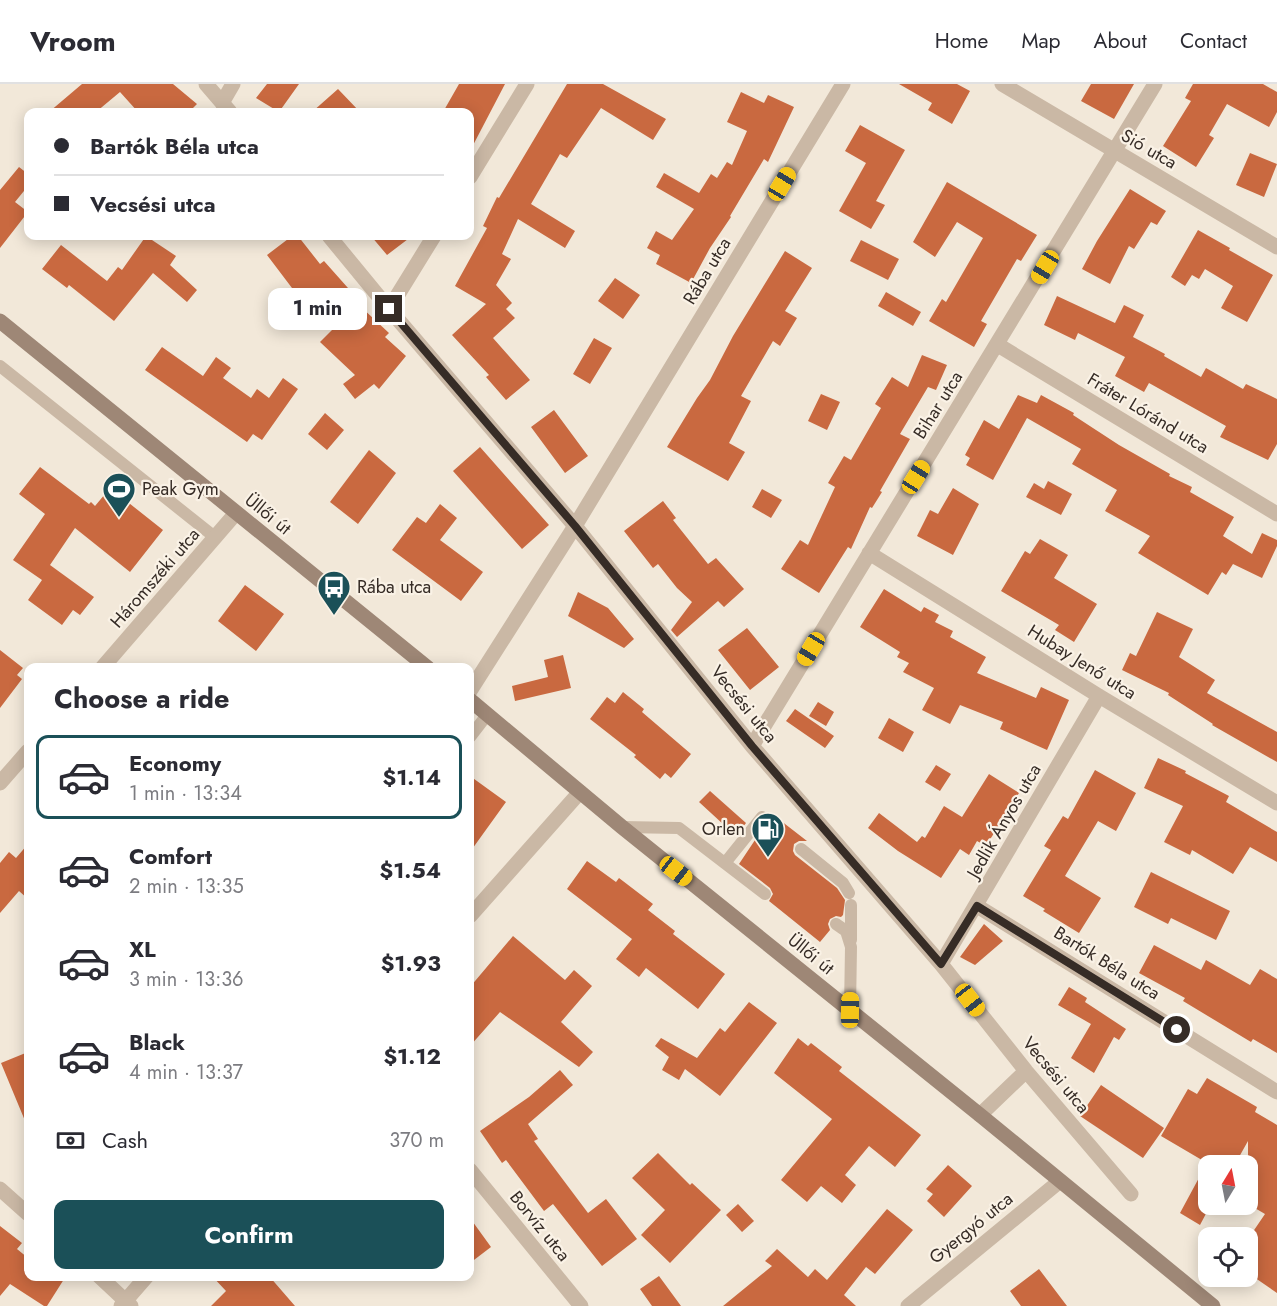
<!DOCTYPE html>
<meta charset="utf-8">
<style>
:root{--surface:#fff;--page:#f7f7f7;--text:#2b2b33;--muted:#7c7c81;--line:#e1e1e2;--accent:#1b5058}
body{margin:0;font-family:Jost,sans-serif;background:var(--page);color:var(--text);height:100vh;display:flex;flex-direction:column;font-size:22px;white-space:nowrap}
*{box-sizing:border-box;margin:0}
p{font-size:20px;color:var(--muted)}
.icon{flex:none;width:33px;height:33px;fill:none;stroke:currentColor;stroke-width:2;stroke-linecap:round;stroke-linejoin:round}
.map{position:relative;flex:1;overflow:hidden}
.details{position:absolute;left:24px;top:579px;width:450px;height:618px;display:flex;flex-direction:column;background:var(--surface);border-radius:12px;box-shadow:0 3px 15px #0003}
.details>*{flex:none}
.hud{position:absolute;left:24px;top:24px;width:450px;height:132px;border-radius:12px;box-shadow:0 3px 15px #0003;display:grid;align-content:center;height:132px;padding:0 30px;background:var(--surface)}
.needle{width:39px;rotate:10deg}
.tools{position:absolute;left:1198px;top:1071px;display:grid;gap:12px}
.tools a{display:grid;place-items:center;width:60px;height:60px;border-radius:12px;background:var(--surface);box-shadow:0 3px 15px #0003;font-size:30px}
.end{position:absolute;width:27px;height:27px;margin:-14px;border:8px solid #362c26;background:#fff;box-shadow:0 0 0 3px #fff}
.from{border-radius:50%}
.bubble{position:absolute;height:42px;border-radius:12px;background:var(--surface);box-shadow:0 3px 15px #0003;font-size:20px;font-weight:700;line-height:42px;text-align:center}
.car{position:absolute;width:18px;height:36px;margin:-18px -9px;border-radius:8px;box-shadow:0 0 4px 2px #0007;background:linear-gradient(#f5c518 24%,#345 0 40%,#f5c518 0 76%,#345 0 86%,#f5c518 0)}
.hud b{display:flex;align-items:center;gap:21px;height:57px;font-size:22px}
.hud b+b{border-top:2px solid var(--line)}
.hud i{width:15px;height:15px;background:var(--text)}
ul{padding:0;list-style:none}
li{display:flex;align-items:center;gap:18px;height:84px;margin:0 12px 9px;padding:0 18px;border:3px solid transparent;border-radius:12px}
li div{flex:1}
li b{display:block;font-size:22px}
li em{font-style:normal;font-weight:700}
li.active{border-color:var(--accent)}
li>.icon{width:54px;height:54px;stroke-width:1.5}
h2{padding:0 30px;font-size:27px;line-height:72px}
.pay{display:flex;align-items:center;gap:15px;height:66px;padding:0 30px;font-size:22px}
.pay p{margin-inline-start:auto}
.primary-button{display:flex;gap:12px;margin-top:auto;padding:12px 30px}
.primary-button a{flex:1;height:69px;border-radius:12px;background:var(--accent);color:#fff;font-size:24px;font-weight:700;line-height:69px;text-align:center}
header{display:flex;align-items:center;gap:36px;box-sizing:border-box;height:84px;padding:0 30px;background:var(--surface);border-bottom:2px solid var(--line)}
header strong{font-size:28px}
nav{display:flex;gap:33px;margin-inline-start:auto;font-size:21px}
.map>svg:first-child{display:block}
.building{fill:#c96940}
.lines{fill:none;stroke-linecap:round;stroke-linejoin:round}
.lane{stroke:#cab8a5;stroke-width:12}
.street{stroke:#cab8a5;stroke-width:15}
.secondary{stroke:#9e8776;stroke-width:15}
.route{stroke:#362c26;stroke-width:8}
.labels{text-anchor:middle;stroke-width:4.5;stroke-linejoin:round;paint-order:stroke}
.street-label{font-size:18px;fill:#362c26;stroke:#faf2e6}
.poi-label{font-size:18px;fill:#362c26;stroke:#faf2e6;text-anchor:start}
</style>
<header>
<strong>Vroom</strong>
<nav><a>Home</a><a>Map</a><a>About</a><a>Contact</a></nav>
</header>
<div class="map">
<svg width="1277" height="1222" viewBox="0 0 1277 1222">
<rect width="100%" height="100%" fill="#f2e8d9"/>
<!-- building -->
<path class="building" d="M 82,0 L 173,0 L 197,20 L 189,28 L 138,28 L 120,8 L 96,28 L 49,28 Z
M 267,0 L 299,0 L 279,28 L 256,14 Z
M 459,0 L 505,0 L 470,67 L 470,28 L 443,28 Z
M 567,0 L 603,0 L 666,35 L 653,56 L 601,24 L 567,74 L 560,70 L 531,120 L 575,147 L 565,164 L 518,135 L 502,170 L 511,175 L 496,201 L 512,219 L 506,225 L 515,234 L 493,254 L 530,296 L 506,316 L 486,293 L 489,291 L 452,251 L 486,220 L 455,202 L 487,144 L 483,142 L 497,113 L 499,114 Z
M 899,0 L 957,0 L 970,7 L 952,40 L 928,26 L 932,19 Z
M 1091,0 L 1134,0 L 1114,35 L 1081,17 Z
M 1193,0 L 1263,0 L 1277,8 L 1277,28 L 1269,43 L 1227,20 L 1209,51 L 1214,54 L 1196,83 L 1163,62 L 1191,17 L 1185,14 Z
M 338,5 L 360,28 L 312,28 Z
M 741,8 L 764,19 L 768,11 L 794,23 L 768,78 L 764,75 L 730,132 L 731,133 L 710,164 L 691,199 L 656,180 L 660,171 L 647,164 L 656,147 L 672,156 L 694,125 L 656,103 L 664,89 L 699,109 L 711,90 L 717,94 L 727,78 L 732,81 L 747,47 L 727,38 Z
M 860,41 L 905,66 L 876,117 L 885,121 L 871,145 L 839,127 L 866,79 L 845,67 Z
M 1250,69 L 1277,80 L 1264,113 L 1236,101 Z
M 19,83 L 28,90 L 28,102 L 15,118 L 28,128 L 0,164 L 0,106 Z
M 947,98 L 1037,151 L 1021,177 L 1017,175 L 981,237 L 987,240 L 974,263 L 929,237 L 942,215 L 946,218 L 983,154 L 957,138 L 935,173 L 913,158 Z
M 1130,105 L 1166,127 L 1157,141 L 1151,138 L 1134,165 L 1129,162 L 1110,200 L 1082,185 L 1097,157 Z
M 1198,146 L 1230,164 L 1229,166 L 1273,191 L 1247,238 L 1221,224 L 1233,202 L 1205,185 L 1199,195 L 1192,191 L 1185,202 L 1171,193 Z
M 146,152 L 176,172 L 170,181 L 197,206 L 187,218 L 153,189 L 114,237 L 69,201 L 67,204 L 42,185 L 61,161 L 107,197 L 118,183 L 122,186 Z
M 292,152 L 298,152 L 320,180 L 324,177 L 348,204 L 345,208 L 389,249 L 385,253 L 406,272 L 379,305 L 374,300 L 355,315 L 343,300 L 355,291 L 320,258 L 339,239 L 316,213 L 300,225 L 286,209 L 292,204 L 267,171 Z
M 371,152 L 412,152 L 387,171 Z
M 861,156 L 899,175 L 888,196 L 850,177 Z
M 785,167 L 812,184 L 785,227 L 797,234 L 780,262 L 773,257 L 741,312 L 751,317 L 729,359 L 745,368 L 728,397 L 667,363 L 697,314 L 710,296 L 733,252 Z
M 615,194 L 640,211 L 623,235 L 598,217 Z
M 886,208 L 921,228 L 913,242 L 878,222 Z
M 1057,212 L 1115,239 L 1124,221 L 1144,231 L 1133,253 L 1165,270 L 1164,272 L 1201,293 L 1206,284 L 1243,305 L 1246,300 L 1277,315 L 1277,360 L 1268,376 L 1220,353 L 1226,342 L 1149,299 L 1144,308 L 1115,292 L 1125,273 L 1078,249 L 1075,256 L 1044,241 Z
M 594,254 L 612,264 L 590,300 L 573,290 Z
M 162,263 L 203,292 L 216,273 L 231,284 L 223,294 L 251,314 L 257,305 L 269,314 L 283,294 L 298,305 L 262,356 L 253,350 L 247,358 L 145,286 Z
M 922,271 L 947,281 L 936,306 L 928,303 L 900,350 L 910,355 L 880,407 L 882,408 L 872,424 L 870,423 L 851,465 L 848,463 L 819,509 L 781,485 L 800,456 L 808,461 L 835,403 L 828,399 L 844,372 L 851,376 L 881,324 L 875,320 L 892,293 L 908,303 Z
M 821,310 L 840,318 L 827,346 L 808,337 Z
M 1018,311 L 1037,319 L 1041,311 L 1074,329 L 1073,331 L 1119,361 L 1170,390 L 1169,392 L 1192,403 L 1190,408 L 1234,433 L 1223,452 L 1252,470 L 1262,449 L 1277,456 L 1277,462 L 1262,494 L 1233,480 L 1226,491 L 1222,488 L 1208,511 L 1138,469 L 1150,452 L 1105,427 L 1117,406 L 1072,380 L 1081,365 L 1027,334 L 993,396 L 966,381 L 970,374 L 965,371 L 984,336 L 999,345 Z
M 554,326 L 588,372 L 565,389 L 531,343 Z
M 325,329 L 344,346 L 327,366 L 308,350 Z
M 480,363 L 549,441 L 522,465 L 453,387 Z
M 369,366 L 396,389 L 358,440 L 330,418 Z
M 40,383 L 89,420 L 91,418 L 95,422 L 110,404 L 163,446 L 130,488 L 75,444 L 50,481 L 94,513 L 80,531 L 73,526 L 62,541 L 28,516 L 42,496 L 13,476 L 45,430 L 19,410 Z
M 1048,397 L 1072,410 L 1061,431 L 1026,413 L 1034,399 L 1044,405 Z
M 953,404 L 979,420 L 953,471 L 917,452 L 930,426 L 938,430 Z
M 762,405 L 782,416 L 771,434 L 752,423 Z
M 663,417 L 676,434 L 673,436 L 708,480 L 716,474 L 744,505 L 724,523 L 718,517 L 677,553 L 671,546 L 692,518 L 677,504 L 658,480 L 653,484 L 624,447 Z
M 440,420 L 457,434 L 440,456 L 483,488 L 461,517 L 392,466 L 417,433 L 426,439 Z
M 1040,455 L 1068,471 L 1054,494 L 1097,520 L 1074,558 L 1055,546 L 1059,541 L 1001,507 L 1025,467 L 1030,470 Z
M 245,501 L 284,530 L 256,567 L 218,537 Z
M 884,505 L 921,528 L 924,523 L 939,531 L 935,538 L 953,547 L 950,553 L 986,573 L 977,589 L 1036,614 L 1041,603 L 1069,616 L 1047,666 L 1000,645 L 1003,638 L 960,621 L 950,640 L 922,626 L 934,604 L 903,588 L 909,579 L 897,573 L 900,568 L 860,543 Z
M 578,508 L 608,524 L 634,555 L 624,564 L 568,532 Z
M 1157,528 L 1193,545 L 1179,573 L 1215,596 L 1207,609 L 1277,648 L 1277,678 L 1212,641 L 1213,640 L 1168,611 L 1169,609 L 1122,586 L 1130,569 L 1136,572 Z
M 747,544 L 779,583 L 750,606 L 718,566 Z
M 0,566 L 23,584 L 17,591 L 22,595 L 0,624 Z
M 563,571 L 571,604 L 515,617 L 512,602 L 548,593 L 544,576 Z
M 623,608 L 644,625 L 642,628 L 691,670 L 671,694 L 665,689 L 660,695 L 634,673 L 636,671 L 590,635 L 607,613 L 615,619 Z
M 818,618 L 834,628 L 826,642 L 809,632 Z
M 795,625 L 834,652 L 825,664 L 786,637 Z
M 889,634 L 914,648 L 903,668 L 878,654 Z
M 1158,674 L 1186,687 L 1185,689 L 1229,712 L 1226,718 L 1277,748 L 1277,778 L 1250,763 L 1233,790 L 1192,766 L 1190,771 L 1164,758 L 1183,722 L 1144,704 Z
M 936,681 L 951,690 L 940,707 L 925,698 Z
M 1095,686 L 1136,709 L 1116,747 L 1098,737 L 1065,792 L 1101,814 L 1079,849 L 1043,827 L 1045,825 L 1023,812 L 1051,766 L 1044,762 L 1063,732 L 1068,735 Z
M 989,690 L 1019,709 L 986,762 L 977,757 L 969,771 L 960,765 L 941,794 L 898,767 L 868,744 L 879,729 L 917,758 L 922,752 L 925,754 L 944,722 L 962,733 Z
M 470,692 L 506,718 L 470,768 Z
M 710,707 L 746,739 L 736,752 L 699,718 Z
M 776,733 L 807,757 L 799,757 L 794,760 L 793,767 L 795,771 L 837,804 L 845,816 L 843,831 L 841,833 L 836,832 L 830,835 L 828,840 L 830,846 L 820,858 L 769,817 L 773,810 L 770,804 L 739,780 L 759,750 L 761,752 L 766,746 L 773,747 L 776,744 L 778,739 Z
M 28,760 L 28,815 L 19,807 L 0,829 L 0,779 L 9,768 L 16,774 Z
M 587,777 L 616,798 L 619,794 L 653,820 L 648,826 L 675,847 L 673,850 L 725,890 L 698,925 L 646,884 L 639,893 L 616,875 L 632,855 L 567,805 Z
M 1151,788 L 1230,827 L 1216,856 L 1171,834 L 1168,840 L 1134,823 Z
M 984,840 L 1003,857 L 975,881 L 960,873 Z
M 513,852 L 565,896 L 574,886 L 592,902 L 561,938 L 593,968 L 579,983 L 500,928 L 470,962 L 470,903 Z
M 1154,861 L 1201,886 L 1206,876 L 1250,901 L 1260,885 L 1277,895 L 1277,969 L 1253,955 L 1251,958 L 1183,917 L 1185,914 L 1139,889 Z
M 1069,903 L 1087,914 L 1085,918 L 1126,945 L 1119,956 L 1114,953 L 1094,989 L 1071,974 L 1091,940 L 1058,921 Z
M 749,918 L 777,939 L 720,1012 L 685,985 L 679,996 L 662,986 L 669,973 L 655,962 L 661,954 L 697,974 L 720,944 L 725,948 Z
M 798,954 L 808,962 L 811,959 L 842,983 L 839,987 L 921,1051 L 895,1083 L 869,1062 L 845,1091 L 856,1101 L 842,1119 L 821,1102 L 807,1118 L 781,1096 L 832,1035 L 774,989 Z
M 28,968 L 28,1044 L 1,979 Z
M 560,986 L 573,1001 L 528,1040 L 538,1055 L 534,1057 L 588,1129 L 606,1115 L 637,1155 L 602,1182 L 553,1120 L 544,1127 L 506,1076 L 502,1079 L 480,1047 L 529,1013 Z
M 1207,994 L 1257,1023 L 1255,1028 L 1277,1041 L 1277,1209 L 1248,1189 L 1248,1155 L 1265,1130 L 1248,1120 L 1248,1057 L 1234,1082 L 1212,1082 L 1209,1080 L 1209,1124 L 1200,1141 L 1180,1129 L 1207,1079 L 1161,1052 L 1188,1005 L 1197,1010 Z
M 1101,1001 L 1164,1044 L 1143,1074 L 1080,1032 Z
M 658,1069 L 690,1101 L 692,1099 L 721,1126 L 670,1179 L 641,1151 L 665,1126 L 632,1094 Z
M 948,1081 L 972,1102 L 944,1133 L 927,1117 L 933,1110 L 926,1105 Z
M 738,1120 L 754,1137 L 742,1148 L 726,1131 Z
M 887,1125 L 913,1146 L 875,1190 L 866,1183 L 844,1211 L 856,1222 L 723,1222 L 772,1182 L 765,1177 L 777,1165 L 808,1193 L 815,1185 L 827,1196 Z
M 470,1134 L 491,1163 L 470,1179 Z
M 0,1142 L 22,1159 L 17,1165 L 28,1174 L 28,1192 L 66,1192 L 47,1222 L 44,1222 L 10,1200 L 0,1212 Z
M 1039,1185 L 1067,1222 L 1021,1222 L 1010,1207 Z
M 212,1192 L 269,1192 L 295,1222 L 211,1222 L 226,1207 Z
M 659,1192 L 681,1222 L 652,1222 L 640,1205 Z"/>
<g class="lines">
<!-- lane -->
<path class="lane" d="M 0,282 L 216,454
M 470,653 L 487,631
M 622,743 L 679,744 L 765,810
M 801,765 L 843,799 L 849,809
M 725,779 L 762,733 L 770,739
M 851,821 L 851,856
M 836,840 L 846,847 L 851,863 L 850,926"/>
<!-- street -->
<path class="street" d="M 206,0 L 230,28
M 1002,0 L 1277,163
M 222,19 L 233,0
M 470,93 L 527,0
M 329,152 L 389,225 L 575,442 L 752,662 L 941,880 L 1026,987 L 1131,1110
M 389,225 L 434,152
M 998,261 L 1277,430
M 869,469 L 1099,612 L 1277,719
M 102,584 L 236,429
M 470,607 L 575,442 L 843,0
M 752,662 L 1155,0
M 0,699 L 28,667
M 977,822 L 1277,1008
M 470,832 L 580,708
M 941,880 L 1099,612
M 980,1031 L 1026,987
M 470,1086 L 581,1222
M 0,1105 L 28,1130
M 99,1192 L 131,1222
M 121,1222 L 147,1192
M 908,1222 L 1060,1097"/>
<!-- secondary -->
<path class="secondary" d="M 0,237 L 428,584
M 470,616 L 622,743 L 980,1031 L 1213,1222"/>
</g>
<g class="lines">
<!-- route -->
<path class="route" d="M 389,225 L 575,442 L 752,662 L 941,880 L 977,822 L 1177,946"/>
</g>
<!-- icons -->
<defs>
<symbol id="stadium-pin" viewBox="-11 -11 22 30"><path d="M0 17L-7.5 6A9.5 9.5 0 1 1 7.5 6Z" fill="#1b5058" stroke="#faf2e6"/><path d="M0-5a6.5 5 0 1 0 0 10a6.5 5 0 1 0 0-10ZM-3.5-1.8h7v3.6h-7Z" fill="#fff"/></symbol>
<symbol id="bus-pin" viewBox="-11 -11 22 30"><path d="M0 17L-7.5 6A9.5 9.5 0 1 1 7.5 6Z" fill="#1b5058" stroke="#faf2e6"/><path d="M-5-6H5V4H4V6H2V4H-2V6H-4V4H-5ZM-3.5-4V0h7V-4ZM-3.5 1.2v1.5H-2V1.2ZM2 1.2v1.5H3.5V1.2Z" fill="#fff"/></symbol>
<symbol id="fuel-pin" viewBox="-11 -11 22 30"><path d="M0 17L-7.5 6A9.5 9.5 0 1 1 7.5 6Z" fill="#1b5058" stroke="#faf2e6"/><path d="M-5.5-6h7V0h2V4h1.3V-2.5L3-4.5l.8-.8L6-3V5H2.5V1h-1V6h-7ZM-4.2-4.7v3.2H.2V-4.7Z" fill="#fff"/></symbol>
</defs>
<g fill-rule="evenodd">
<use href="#stadium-pin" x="100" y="386" width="38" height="52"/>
<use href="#bus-pin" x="315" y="484" width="38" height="52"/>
<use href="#fuel-pin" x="749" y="726" width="38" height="52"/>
</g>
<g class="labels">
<!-- street labels -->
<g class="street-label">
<text transform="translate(1149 65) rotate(30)" y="6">Sió utca</text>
<text transform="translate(707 187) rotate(-59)" y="6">Rába utca</text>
<text transform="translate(938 321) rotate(-58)" y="6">Bihar utca</text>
<text transform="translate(1148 329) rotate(31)" y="6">Fráter Lóránd utca</text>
<text transform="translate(268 430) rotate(39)" y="6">Üllői út</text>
<text transform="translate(155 494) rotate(-49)" y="6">Háromszéki utca</text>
<text transform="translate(1082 578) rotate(32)" y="6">Hubay Jenő utca</text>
<text transform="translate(744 620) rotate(51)" y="6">Vecsési utca</text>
<text transform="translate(1004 737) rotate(-60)" y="6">Jedlik Ányos utca</text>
<text transform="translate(811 870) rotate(39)" y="6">Üllői út</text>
<text transform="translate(1107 879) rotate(32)" y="6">Bartók Béla utca</text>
<text transform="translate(1056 991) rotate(50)" y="6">Vecsési utca</text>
<text transform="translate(540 1142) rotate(51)" y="6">Borvíz utca</text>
<text transform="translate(971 1144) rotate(-39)" y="6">Gyergyó utca</text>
</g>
<!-- poi labels -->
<g class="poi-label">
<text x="142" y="411">Peak Gym</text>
<text x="357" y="509">Rába utca</text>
<text x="745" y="751" text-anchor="end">Orlen</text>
</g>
</g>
</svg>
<div class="tools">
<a><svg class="needle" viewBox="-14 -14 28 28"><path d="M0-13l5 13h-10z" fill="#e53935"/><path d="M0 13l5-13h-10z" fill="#7c7c81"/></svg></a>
<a><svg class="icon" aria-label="locate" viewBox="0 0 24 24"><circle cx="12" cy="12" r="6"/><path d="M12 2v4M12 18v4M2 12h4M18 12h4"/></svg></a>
</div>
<i class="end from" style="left:1177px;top:946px"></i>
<i class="end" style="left:389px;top:225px"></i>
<div class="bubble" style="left:268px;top:204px;width:99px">1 min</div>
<i class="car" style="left:782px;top:100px;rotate:31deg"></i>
<i class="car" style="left:1045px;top:183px;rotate:211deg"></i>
<i class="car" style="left:916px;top:393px;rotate:32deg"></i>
<i class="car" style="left:811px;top:565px;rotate:211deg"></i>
<i class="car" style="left:676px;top:787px;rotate:128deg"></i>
<i class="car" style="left:970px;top:916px;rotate:142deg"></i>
<i class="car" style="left:850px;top:926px;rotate:1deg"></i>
<div class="hud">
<b><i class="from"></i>Bartók Béla utca</b>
<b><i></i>Vecsési utca</b>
</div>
<section class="details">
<h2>Choose a ride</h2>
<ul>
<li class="active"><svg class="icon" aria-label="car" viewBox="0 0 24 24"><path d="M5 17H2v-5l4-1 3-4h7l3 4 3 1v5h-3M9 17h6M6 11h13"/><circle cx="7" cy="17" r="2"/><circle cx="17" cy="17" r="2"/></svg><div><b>Economy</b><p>1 min · 13:34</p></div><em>$1.14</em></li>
<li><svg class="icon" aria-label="car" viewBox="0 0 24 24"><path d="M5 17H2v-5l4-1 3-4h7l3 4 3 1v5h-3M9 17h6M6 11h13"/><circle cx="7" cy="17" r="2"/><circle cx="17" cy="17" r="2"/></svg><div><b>Comfort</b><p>2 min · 13:35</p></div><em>$1.54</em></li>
<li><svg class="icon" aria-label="car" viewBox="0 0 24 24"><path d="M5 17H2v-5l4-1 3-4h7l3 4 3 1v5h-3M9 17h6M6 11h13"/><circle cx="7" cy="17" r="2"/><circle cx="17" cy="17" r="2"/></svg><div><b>XL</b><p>3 min · 13:36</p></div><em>$1.93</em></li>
<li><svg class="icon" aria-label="car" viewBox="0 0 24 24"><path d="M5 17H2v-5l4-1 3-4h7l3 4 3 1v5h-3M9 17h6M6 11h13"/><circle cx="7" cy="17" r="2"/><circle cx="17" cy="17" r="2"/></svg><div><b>Black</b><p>4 min · 13:37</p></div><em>$1.12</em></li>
</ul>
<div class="pay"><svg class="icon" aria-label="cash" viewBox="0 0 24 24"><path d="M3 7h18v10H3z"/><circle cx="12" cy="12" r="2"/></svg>Cash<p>370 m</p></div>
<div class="primary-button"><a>Confirm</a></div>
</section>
</div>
